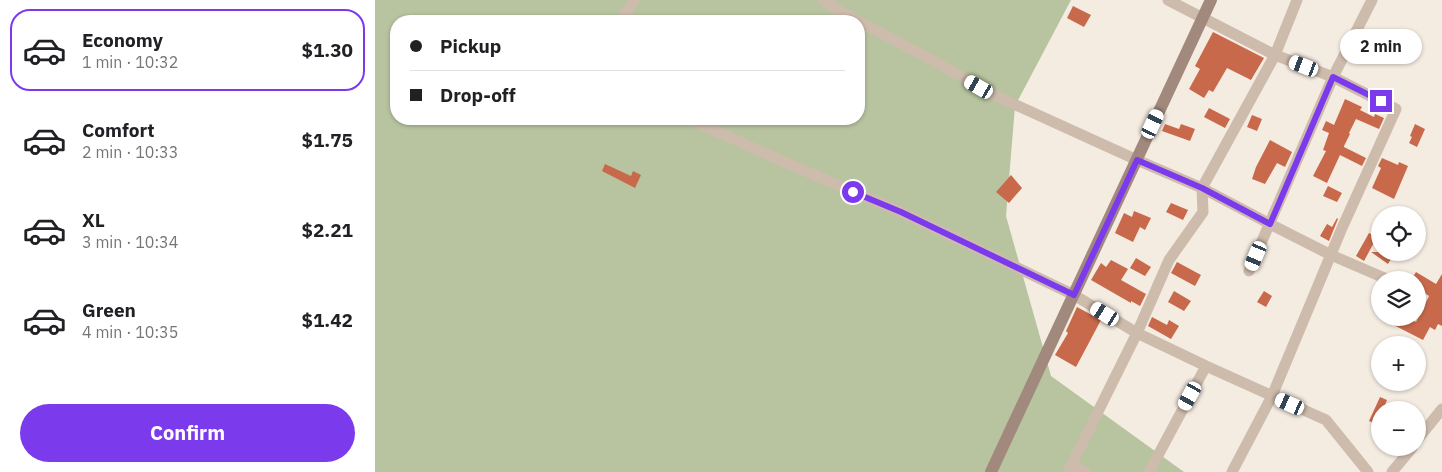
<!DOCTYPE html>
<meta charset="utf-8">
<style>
:root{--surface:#fff;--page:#f6f6f6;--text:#202124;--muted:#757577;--line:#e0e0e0;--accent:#7c3aed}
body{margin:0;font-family:"IBM Plex Sans",sans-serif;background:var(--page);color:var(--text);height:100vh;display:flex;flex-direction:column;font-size:19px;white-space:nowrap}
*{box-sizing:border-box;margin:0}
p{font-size:16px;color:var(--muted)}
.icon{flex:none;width:28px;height:28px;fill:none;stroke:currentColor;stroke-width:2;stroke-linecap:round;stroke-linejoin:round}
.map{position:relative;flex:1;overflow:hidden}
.details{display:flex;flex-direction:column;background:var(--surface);width:375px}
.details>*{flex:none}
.hud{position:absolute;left:15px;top:15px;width:475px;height:110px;border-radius:20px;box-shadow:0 1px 4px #0004;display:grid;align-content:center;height:110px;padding:0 20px;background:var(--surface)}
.tools{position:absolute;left:996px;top:206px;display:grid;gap:10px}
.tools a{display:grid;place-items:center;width:55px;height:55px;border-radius:50%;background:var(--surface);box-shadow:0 1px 4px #0004;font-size:25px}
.end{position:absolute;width:22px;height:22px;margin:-11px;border:6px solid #7c3aed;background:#fff;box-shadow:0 0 0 2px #fff}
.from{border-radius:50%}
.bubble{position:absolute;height:35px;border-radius:18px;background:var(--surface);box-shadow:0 1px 4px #0004;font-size:16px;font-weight:700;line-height:35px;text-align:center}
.car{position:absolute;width:15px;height:30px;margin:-15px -8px;border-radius:6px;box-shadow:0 0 4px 1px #0007;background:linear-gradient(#fff 24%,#345 0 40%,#fff 0 76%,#345 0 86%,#fff 0)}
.hud b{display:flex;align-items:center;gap:18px;height:48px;font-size:19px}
.hud b+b{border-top:1px solid var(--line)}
.hud i{width:12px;height:12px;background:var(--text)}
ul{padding:9px 0 0;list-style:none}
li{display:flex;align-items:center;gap:15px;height:82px;margin:0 10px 8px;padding:0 10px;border:2px solid transparent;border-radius:20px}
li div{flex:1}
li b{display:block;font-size:19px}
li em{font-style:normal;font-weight:700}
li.selected{border-color:var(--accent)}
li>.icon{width:45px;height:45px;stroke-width:1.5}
.cta{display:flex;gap:10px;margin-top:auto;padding:10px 20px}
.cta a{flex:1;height:58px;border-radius:30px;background:var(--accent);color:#fff;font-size:20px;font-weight:700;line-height:58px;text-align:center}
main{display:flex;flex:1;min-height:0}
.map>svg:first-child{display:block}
.green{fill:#b8c4a0;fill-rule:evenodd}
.building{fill:#c8694b}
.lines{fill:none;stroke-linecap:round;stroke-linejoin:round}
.street{stroke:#cdbbac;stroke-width:11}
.secondary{stroke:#a18a7d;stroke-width:12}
.route{stroke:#7c3aed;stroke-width:6}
</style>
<main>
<section class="details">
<ul>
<li class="selected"><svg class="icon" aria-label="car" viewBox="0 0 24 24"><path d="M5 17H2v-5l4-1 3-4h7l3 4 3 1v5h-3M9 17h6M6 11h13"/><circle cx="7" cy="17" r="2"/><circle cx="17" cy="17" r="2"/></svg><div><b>Economy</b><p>1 min · 10:32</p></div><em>$1.30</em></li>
<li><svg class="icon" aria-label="car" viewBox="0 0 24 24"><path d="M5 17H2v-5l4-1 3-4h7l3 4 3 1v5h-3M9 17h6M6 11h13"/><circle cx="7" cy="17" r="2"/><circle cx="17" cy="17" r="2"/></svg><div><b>Comfort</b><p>2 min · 10:33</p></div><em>$1.75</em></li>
<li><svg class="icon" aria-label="car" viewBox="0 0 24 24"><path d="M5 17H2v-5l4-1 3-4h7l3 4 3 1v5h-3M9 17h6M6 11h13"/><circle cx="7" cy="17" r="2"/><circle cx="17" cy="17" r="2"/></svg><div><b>XL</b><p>3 min · 10:34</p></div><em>$2.21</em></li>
<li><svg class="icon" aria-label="car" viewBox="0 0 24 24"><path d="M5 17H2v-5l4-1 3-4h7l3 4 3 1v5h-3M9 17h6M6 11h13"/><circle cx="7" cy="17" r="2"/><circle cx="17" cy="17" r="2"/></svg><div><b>Green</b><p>4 min · 10:35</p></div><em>$1.42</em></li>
</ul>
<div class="cta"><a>Confirm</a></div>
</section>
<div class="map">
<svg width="1067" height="472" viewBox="0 0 1067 472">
<rect width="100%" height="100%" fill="#f4ebe1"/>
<!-- green -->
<path class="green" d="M 0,0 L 696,0 L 640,106 L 631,216 L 676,376 L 809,472 L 0,472 ZM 21,21 L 484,21 L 484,119 L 21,119 Z"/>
<!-- building -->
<path class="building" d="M 698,6 L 716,15 L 709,27 L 692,18 Z
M 838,32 L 889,58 L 876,80 L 852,68 L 838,92 L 834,90 L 829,98 L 814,89 L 825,69 L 820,66 Z
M 991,36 L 1005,43 L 1008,38 L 1018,43 L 1012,56 L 987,44 Z
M 970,99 L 987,107 L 985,110 L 999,117 L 1000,114 L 1009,118 L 1004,129 L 981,119 L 974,133 L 975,134 L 969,146 L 969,147 L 991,158 L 987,166 L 965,155 L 952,183 L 938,176 L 951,151 L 948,150 L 954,133 L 947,130 L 951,121 L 959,125 Z
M 834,108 L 855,119 L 850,128 L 829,117 Z
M 877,115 L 887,119 L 882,131 L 872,127 Z
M 790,124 L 804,129 L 806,124 L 820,129 L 815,141 L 787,131 Z
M 1040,124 L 1050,129 L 1042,147 L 1034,143 L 1037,137 L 1035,136 Z
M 895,140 L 917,152 L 910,167 L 902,163 L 890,184 L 877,179 L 881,167 Z
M 1007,158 L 1023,165 L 1024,162 L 1033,166 L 1019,199 L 997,188 L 1006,168 L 1003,166 Z
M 230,164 L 256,176 L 258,171 L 266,175 L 260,188 L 227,171 Z
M 636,175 L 647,188 L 634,203 L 621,192 Z
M 953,186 L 967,193 L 962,202 L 948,196 Z
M 796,203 L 813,210 L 808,220 L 791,212 Z
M 759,211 L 776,218 L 770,230 L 765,227 L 758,242 L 740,233 L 749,213 L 757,217 Z
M 962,218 L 963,219 L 954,241 L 945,236 L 952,224 L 957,227 Z
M 994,233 L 1002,237 L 989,261 L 981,256 Z
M 996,252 L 1020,252 L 1013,264 Z
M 761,258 L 776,267 L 770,276 L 755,268 Z
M 736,260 L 753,269 L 746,280 L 771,294 L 765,306 L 756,301 L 756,303 L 716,280 L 726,263 L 731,267 Z
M 802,262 L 826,275 L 820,286 L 796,273 Z
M 1041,272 L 1061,284 L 1067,274 L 1067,326 L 1063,324 L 1060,330 L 1055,327 L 1048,340 L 1005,318 L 1033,318 L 1041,322 L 1054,296 L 1042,288 L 1042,280 L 1036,280 Z
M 799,291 L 816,301 L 809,311 L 793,302 Z
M 889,291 L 897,296 L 891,307 L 882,302 Z
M 702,307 L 726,320 L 701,367 L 680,355 L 693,333 L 691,331 Z
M 777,317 L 792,325 L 794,320 L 804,326 L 796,339 L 773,326 Z
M 1005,397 L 1012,400 L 1008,410 L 1005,410 L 1005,426 L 994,421 Z"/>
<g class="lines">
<!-- street -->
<path class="street" d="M 448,0 L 468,13 L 555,59 L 621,96 L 762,160 L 827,188 L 895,224 L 956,255 L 1014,280
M 793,0 L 900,55 L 958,77 L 1021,109 L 967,228 L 897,396 L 857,472
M 246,21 L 259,0
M 314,119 L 414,164 L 526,212 L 699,295 L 762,333 L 831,366 L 951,420 L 993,472
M 874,271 L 958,77 L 997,0
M 1042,440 L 1067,409
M 697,466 L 711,472
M 693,472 L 762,333 L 794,260 L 828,212 L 827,188 L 900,55 L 922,0
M 774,472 L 831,366
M 1017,472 L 1037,448"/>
<!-- secondary -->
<path class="secondary" d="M 616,472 L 836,0"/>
</g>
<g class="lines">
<!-- route -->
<path class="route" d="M 478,192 L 526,212 L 699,295 L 762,160 L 827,188 L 895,224 L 958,77 L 1006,101"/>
</g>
</svg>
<div class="tools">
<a><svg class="icon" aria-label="locate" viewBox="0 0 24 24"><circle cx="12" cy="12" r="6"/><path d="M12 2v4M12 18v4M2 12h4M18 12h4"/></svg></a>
<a><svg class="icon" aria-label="layers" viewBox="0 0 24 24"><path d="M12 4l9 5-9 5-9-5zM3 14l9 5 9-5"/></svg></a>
<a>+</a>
<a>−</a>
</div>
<i class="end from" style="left:478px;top:192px"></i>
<i class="end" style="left:1006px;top:101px"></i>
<div class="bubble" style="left:965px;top:29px;width:82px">2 min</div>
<i class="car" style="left:929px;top:66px;rotate:291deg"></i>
<i class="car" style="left:604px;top:87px;rotate:300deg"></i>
<i class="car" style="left:778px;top:124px;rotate:25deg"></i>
<i class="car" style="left:881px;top:256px;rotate:203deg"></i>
<i class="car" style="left:730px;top:314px;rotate:301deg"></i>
<i class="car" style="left:815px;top:396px;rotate:209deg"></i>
<i class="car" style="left:915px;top:404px;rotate:294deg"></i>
<div class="hud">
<b><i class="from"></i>Pickup</b>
<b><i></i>Drop-off</b>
</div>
</div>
</main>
